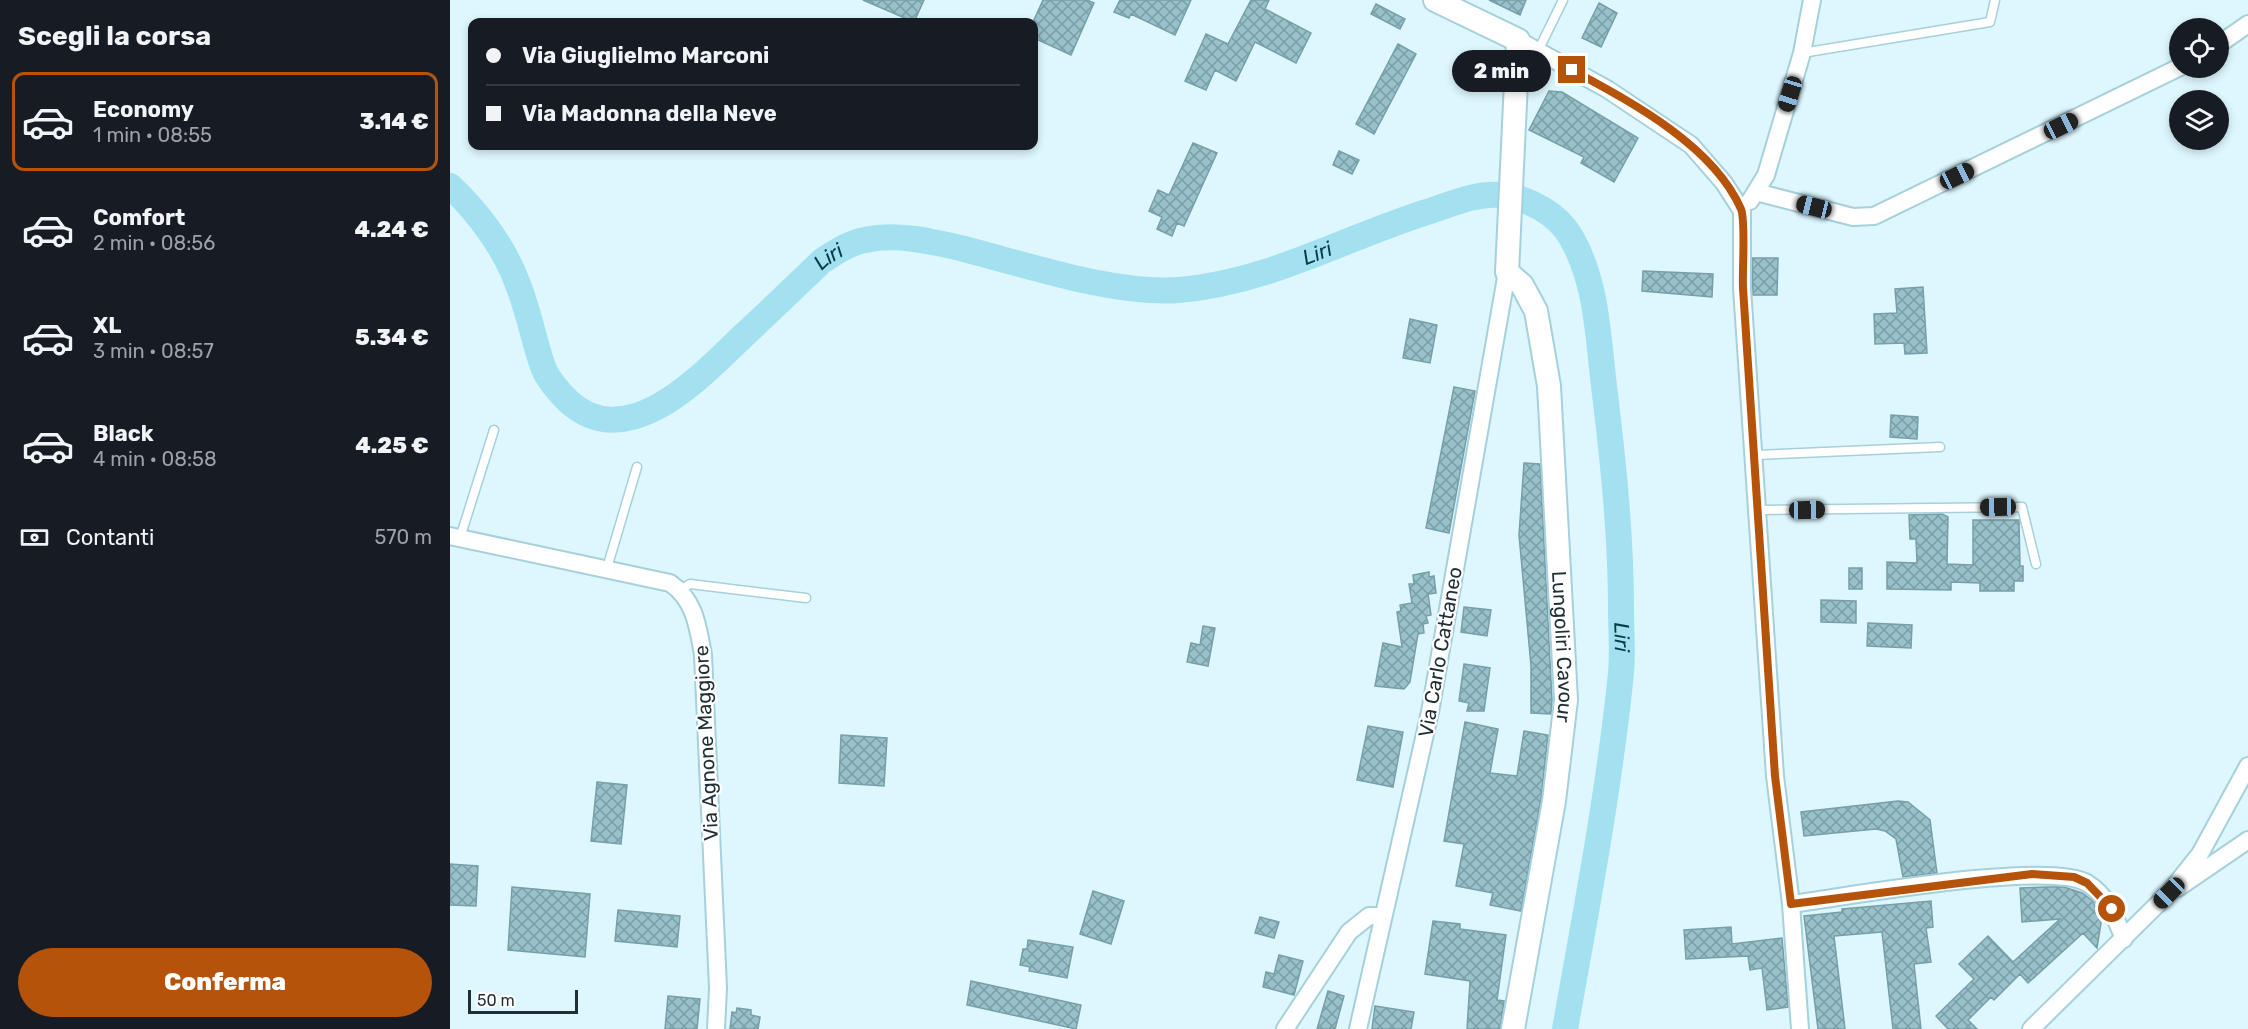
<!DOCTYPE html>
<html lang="it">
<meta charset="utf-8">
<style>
:root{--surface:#171b24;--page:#20242c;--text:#f1f3f6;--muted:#9ea1a6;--line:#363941;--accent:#b45309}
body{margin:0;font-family:Rubik,sans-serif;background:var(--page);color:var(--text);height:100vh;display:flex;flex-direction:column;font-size:22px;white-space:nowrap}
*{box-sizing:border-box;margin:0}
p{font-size:20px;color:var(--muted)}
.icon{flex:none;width:33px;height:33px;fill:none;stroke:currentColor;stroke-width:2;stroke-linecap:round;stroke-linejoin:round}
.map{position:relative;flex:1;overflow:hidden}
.details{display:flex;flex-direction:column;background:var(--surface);width:450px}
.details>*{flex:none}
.top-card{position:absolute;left:18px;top:18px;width:570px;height:132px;border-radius:12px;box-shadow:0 3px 9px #0003;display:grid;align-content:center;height:132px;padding:0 18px;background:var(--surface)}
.controls{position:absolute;left:1719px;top:18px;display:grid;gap:12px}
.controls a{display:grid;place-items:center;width:60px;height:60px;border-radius:50%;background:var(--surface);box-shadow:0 3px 9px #0003;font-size:30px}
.scale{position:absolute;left:18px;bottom:15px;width:110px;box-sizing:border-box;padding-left:6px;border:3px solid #1f2f33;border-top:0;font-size:16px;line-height:21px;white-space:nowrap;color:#1f2f33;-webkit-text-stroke:4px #fff;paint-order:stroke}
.end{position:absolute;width:27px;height:27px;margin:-14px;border:8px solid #b45309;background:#fff;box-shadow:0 0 0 3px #fff}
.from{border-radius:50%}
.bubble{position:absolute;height:42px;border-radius:21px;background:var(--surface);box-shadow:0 3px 9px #0003;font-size:20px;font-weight:800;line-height:42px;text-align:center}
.car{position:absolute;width:18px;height:36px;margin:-18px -9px;border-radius:8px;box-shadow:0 0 4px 2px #0007;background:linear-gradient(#222 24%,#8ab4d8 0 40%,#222 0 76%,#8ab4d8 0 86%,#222 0)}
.top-card b{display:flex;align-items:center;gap:21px;height:57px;font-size:22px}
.top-card b+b{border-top:2px solid var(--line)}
.top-card i{width:15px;height:15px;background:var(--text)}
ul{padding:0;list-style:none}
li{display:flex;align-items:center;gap:18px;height:99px;margin:0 12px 9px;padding:0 6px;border:3px solid transparent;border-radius:12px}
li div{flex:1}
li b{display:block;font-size:22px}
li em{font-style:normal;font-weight:800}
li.active{border-color:var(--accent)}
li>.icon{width:54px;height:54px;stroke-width:1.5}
h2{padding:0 18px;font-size:27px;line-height:72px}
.pay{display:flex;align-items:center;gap:15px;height:66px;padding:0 18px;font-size:22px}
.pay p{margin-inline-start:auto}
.action{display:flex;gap:12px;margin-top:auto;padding:12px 18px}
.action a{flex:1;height:69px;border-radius:36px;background:var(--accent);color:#fff;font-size:24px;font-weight:800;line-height:69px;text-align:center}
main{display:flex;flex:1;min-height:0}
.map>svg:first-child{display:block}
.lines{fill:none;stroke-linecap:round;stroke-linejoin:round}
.river{stroke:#a3e1f0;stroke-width:26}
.building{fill:url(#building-cross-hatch);stroke:#769fa8;stroke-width:1.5}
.lane-casing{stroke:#a6d0da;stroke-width:11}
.street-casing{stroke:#a6d0da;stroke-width:20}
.secondary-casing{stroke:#a6d0da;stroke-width:26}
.lane{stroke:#fff;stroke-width:8}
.street{stroke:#fff;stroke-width:16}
.secondary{stroke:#fff;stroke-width:22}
.route{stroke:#b45309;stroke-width:8}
.labels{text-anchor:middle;stroke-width:4.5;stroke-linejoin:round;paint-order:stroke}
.street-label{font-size:20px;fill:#1f2f33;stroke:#fff}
.water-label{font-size:21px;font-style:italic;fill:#013d48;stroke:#fff}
</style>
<main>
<section class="details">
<h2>Scegli la corsa</h2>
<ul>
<li class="active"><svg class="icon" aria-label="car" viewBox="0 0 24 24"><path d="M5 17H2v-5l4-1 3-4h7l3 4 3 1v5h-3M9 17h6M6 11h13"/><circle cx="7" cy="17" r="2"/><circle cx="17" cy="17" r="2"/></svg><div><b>Economy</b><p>1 min · 08:55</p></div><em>3.14 €</em></li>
<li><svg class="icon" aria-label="car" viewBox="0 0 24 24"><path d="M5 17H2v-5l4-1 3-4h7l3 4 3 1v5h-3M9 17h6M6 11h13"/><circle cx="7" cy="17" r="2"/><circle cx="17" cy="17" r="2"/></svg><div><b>Comfort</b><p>2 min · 08:56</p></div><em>4.24 €</em></li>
<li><svg class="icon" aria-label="car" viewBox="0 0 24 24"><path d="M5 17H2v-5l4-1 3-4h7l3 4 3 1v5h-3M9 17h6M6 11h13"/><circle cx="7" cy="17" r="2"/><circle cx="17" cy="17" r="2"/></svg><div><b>XL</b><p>3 min · 08:57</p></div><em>5.34 €</em></li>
<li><svg class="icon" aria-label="car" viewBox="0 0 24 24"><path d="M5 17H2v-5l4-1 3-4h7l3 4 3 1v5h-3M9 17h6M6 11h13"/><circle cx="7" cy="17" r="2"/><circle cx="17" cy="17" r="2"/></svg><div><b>Black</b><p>4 min · 08:58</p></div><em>4.25 €</em></li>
</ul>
<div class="pay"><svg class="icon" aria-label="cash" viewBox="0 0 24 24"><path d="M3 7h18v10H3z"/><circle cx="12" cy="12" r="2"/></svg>Contanti<p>570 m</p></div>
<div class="action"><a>Conferma</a></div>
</section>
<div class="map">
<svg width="1798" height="1029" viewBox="0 0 1798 1029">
<defs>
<pattern id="building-cross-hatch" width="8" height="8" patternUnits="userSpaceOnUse" patternTransform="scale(1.5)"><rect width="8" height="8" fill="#98c1cb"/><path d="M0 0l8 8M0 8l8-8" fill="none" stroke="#7b9da5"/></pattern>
</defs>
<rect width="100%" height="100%" fill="#def7fe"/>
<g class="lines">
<!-- river -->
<path class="river" id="s1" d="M 0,186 C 27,211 54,247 67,282 C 78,309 83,337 92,364 C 96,377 109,392 118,401 C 178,456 251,376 293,336 C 320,311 346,286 372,261 C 386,252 399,243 415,240 C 446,233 480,241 510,248 C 575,264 663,295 729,290 C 818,283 896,237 980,211 C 1002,204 1026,193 1050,195 C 1077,197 1109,214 1122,239 C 1147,283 1148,337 1154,386 C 1163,460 1171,535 1171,609 C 1171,631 1173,652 1171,673 C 1159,792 1136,911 1115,1029"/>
</g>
<!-- building -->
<path class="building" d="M 413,0 L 474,0 L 464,22 Z
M 593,0 L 637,0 L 644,3 L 621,55 L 584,38 L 584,20 Z
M 670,0 L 741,0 L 725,35 L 681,14 L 679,18 L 664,12 Z
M 801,0 L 819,0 L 815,9 L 861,33 L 846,63 L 805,42 L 786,81 L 765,70 L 756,90 L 735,81 L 756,34 L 778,44 Z
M 1039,0 L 1076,0 L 1070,15 Z
M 1149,3 L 1167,13 L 1151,47 L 1132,38 Z
M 926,4 L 955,19 L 950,29 L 921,14 Z
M 948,44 L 966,54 L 924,134 L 906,124 Z
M 1099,91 L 1112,92 L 1188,138 L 1164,182 L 1131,163 L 1134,157 L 1079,130 Z
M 743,143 L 767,153 L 734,226 L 727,223 L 722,236 L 707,229 L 712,217 L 699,211 L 708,190 L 719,195 Z
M 889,151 L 909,160 L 902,174 L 883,165 Z
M 1302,258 L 1328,258 L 1327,295 L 1303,295 Z
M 1193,271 L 1263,274 L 1262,297 L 1192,291 Z
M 1473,287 L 1477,353 L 1455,354 L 1454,343 L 1425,344 L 1424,314 L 1447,313 L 1445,289 Z
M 960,319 L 987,325 L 980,363 L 953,358 Z
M 1004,387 L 1025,391 L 999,533 L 976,528 Z
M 1441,415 L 1468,417 L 1467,439 L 1440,437 Z
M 1074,463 L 1090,464 L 1102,700 L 1101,714 L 1081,713 L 1081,666 L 1069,535 Z
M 1492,514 L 1498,517 L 1497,564 L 1523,565 L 1523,520 L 1569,520 L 1570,566 L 1573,566 L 1573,581 L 1564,581 L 1564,591 L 1530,591 L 1530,583 L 1501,582 L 1501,590 L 1437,589 L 1437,562 L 1467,563 L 1466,539 L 1460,539 L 1459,515 Z
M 1399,568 L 1412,568 L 1412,589 L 1399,589 Z
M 979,572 L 979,577 L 984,576 L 986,593 L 978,594 L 981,615 L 976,616 L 978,623 L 973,624 L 974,633 L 968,634 L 960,682 L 954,689 L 925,686 L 933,643 L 952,647 L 947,612 L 951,611 L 950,605 L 962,603 L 959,584 L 964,584 L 963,575 Z
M 1371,600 L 1406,601 L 1406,623 L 1371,622 Z
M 1014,607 L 1041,610 L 1037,636 L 1011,632 Z
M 1418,623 L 1462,625 L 1461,648 L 1417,646 Z
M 753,626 L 765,628 L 758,666 L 737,662 L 741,643 L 750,645 Z
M 1014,664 L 1040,668 L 1034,711 L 1017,711 L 1019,703 L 1009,701 Z
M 1015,722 L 1048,729 L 1040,773 L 1067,776 L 1074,731 L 1098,735 L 1091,799 L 1071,911 L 1040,905 L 1043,893 L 1006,886 L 1014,844 L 994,841 Z
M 918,726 L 953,732 L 943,787 L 907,780 Z
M 391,735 L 437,738 L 434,786 L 389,783 Z
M 147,782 L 177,785 L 171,844 L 141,841 Z
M 1448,801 L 1458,802 L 1480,820 L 1487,873 L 1453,877 L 1446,839 L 1435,831 L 1426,829 L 1354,836 L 1351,812 Z
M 0,864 L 28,866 L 26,906 L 0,905 Z
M 62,887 L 140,894 L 135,957 L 58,950 Z
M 1596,887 L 1614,887 L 1632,893 L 1643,901 L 1651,923 L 1647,948 L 1633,933 L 1578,983 L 1570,974 L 1544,1000 L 1541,997 L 1518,1020 L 1527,1029 L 1498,1029 L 1486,1016 L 1524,979 L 1509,964 L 1538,936 L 1563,962 L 1610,919 L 1572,922 L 1570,888 Z
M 643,891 L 674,901 L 661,944 L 630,934 Z
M 1481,901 L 1483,927 L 1476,928 L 1481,962 L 1464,964 L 1471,1029 L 1443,1029 L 1432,932 L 1384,936 L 1395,1029 L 1368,1029 L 1354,916 L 1392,912 L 1392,909 Z
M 168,910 L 230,916 L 227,947 L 165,941 Z
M 810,917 L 829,922 L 824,938 L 805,933 Z
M 983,921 L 1010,924 L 1010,929 L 1056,935 L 1047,1000 L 1054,1001 L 1050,1029 L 1017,1029 L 1020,981 L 975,974 Z
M 1281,927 L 1282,944 L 1332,938 L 1338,1007 L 1317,1010 L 1312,968 L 1300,970 L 1298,956 L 1236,959 L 1234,930 Z
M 578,940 L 623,947 L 617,978 L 579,971 L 580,967 L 570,965 L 573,949 L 577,949 Z
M 829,955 L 853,961 L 844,995 L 813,987 L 816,972 L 824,974 Z
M 521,981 L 631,1005 L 626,1029 L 517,1005 Z
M 878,991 L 894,996 L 885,1029 L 867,1029 Z
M 218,996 L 250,999 L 247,1029 L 215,1029 Z
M 925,1006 L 964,1012 L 961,1029 L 922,1029 Z
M 287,1008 L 301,1010 L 301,1015 L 310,1017 L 308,1029 L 280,1029 L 282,1012 L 286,1013 Z"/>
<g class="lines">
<defs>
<path id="lane" d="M 1088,51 L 1113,0
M 1352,53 L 1540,22 L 1545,0
M 1305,455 L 1490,447
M 1309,510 L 1572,507 L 1586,564
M 10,538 L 44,430
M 157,568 L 187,467
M 230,590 L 240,584 L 356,598"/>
<path id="street" d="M 1068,40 L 1157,89 L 1241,145 L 1274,183 L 1292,211
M 1768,45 L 1798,24
M 1306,192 L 1403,217 L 1424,216 L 1730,67
M 1300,201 L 1316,175 L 1352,53 L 1362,0
M 1292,211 L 1292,288 L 1325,776 L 1341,904 L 1350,1029
M 0,536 L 220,583 C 245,600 248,627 253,655 L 268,988 L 266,1029
M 1728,888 L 1798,840
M 1341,904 C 1394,897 1599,860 1637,883 C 1658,896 1665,917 1674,939
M 835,1029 L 899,932 L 919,916 L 933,916
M 908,1029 L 980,712 L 1057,272
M 1581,1029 L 1719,893 L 1750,854 L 1798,766"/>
<g id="secondary">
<path id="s2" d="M 985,0 L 1068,40 L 1057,272 L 1072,285 L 1086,311 L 1099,386 L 1116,700 L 1104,801 L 1063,1029"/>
</g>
</defs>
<!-- lane casing -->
<use href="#lane" class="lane-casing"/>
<!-- street casing -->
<use href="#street" class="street-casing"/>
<!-- secondary casing -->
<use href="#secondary" class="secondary-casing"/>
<!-- lane -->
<use href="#lane" class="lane"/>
<!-- street -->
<use href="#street" class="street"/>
<!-- secondary -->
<use href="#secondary" class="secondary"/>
</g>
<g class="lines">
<!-- route -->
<path class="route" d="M 1122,70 C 1181,102 1263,145 1291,209 C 1296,221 1292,272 1293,288 L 1325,776 L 1341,904 L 1582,874 L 1624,877 L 1637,883 L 1662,909"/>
</g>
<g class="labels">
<!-- street labels -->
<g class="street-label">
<text dy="7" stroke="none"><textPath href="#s2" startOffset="711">Lungoliri Cavour</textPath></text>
<text transform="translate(990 652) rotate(-80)" y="7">Via Carlo Cattaneo</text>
<text transform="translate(256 743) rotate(-93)" y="7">Via Agnone Maggiore</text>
</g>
<!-- water labels -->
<g class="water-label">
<text dy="7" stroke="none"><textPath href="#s1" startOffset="1078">Liri</textPath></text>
<text dy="7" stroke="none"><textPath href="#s1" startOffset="574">Liri</textPath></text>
<text dy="7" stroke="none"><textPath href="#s1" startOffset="1762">Liri</textPath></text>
</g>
</g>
</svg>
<div class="controls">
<a><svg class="icon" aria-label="locate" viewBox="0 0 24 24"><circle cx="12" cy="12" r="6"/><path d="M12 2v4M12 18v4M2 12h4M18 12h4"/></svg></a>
<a><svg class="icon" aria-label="layers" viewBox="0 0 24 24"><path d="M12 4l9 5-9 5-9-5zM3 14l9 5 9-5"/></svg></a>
</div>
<div class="scale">50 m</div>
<i class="end from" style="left:1662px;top:909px"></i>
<i class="end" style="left:1122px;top:70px"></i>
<div class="bubble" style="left:1002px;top:50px;width:99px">2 min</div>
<i class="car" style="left:1340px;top:94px;rotate:197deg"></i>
<i class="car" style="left:1611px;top:126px;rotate:64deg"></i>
<i class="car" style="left:1507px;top:176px;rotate:64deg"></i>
<i class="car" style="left:1364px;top:207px;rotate:284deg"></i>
<i class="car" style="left:1548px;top:507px;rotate:269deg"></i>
<i class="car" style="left:1357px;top:510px;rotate:89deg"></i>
<i class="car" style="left:1719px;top:893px;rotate:225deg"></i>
<div class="top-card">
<b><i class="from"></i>Via Giuglielmo Marconi</b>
<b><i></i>Via Madonna della Neve</b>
</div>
</div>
</main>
